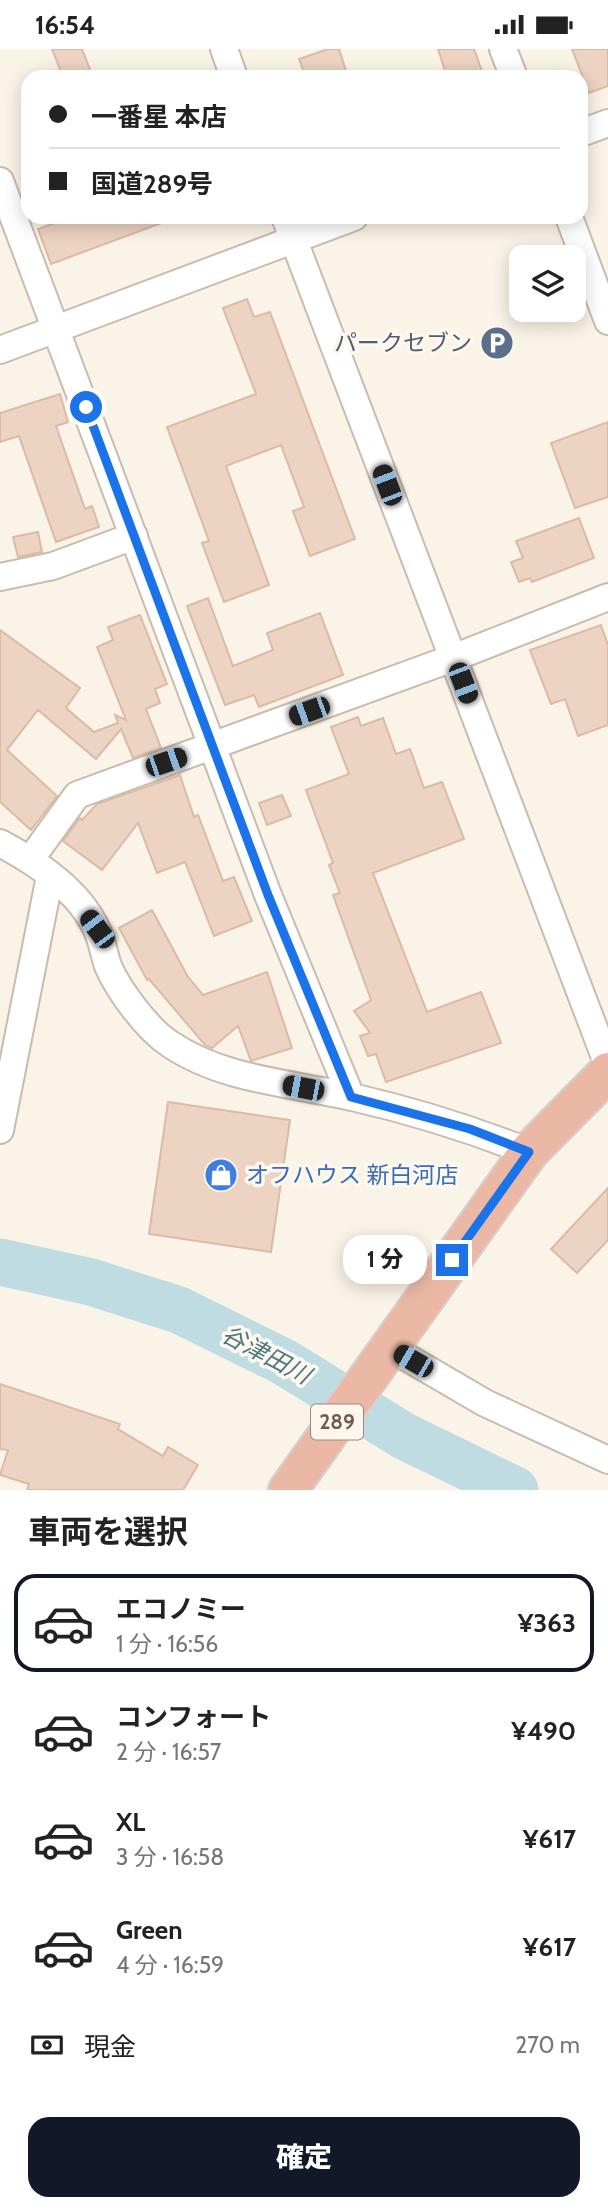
<!DOCTYPE html>
<html lang="ja">
<meta charset="utf-8">
<style>
:root{--surface:#fff;--page:#f6f6f6;--text:#222;--muted:#767676;--line:#e0e0e0;--accent:#111827}
body{margin:0;font-family:Cabin,"Noto Sans JP",sans-serif;background:var(--page);color:var(--text);height:100vh;display:flex;flex-direction:column;font-size:26px;white-space:nowrap}
*{box-sizing:border-box;margin:0}
p{font-size:23px;color:var(--muted)}
.icon{flex:none;width:38px;height:38px;fill:none;stroke:currentColor;stroke-width:2;stroke-linecap:round;stroke-linejoin:round}
.map{position:relative;height:1441px;overflow:hidden}
.details{display:flex;flex-direction:column;background:var(--surface);flex:1}
.details>*{flex:none}
.hud{position:absolute;left:21px;top:21px;width:567px;height:154px;border-radius:21px;box-shadow:0 4px 18px #0003;display:grid;align-content:center;height:154px;padding:0 28px;background:var(--surface)}
.tools{position:absolute;left:509px;top:196px;display:grid;gap:14px}
.tools a{display:grid;place-items:center;width:77px;height:77px;border-radius:14px;background:var(--surface);box-shadow:0 4px 18px #0003;font-size:35px}
.end{position:absolute;width:32px;height:32px;margin:-16px;border:9px solid #1a73e8;background:#fff;box-shadow:0 0 0 4px #fff}
.from{border-radius:50%}
.bubble{position:absolute;height:49px;border-radius:21px;background:var(--surface);box-shadow:0 4px 18px #0003;font-size:23px;font-weight:800;line-height:49px;text-align:center}
.car{position:absolute;width:21px;height:42px;margin:-21px -10px;border-radius:9px;box-shadow:0 0 5px 2px #0007;background:linear-gradient(#222 24%,#8ab4d8 0 40%,#222 0 76%,#8ab4d8 0 86%,#222 0)}
.hud b{display:flex;align-items:center;gap:24px;height:66px;font-size:26px}
.hud b+b{border-top:2px solid var(--line)}
.hud i{width:18px;height:18px;background:var(--text)}
ul{padding:0;list-style:none}
li{display:flex;align-items:center;gap:21px;height:98px;margin:0 14px 10px;padding:0 14px;border:4px solid transparent;border-radius:21px}
li div{flex:1}
li b{display:block;font-size:26px}
li em{font-style:normal;font-weight:800}
li.current{border-color:var(--accent)}
li>.icon{width:63px;height:63px;stroke-width:1.5}
h2{padding:0 28px;font-size:32px;line-height:84px}
.pay{display:flex;align-items:center;gap:18px;height:77px;padding:0 28px;font-size:26px}
.pay p{margin-inline-start:auto}
.button{display:flex;gap:14px;margin-top:auto;padding:14px 28px}
.button a{flex:1;height:80px;border-radius:21px;background:var(--accent);color:#fff;font-size:28px;font-weight:800;line-height:80px;text-align:center}
.status{display:flex;justify-content:space-between;align-items:center;height:49px;padding:0 35px;background:var(--surface);direction:ltr}
.status svg{height:19px;fill:currentColor}
.map>svg:first-child{display:block}
.lines{fill:none;stroke-linecap:round;stroke-linejoin:round}
.river{stroke:#bedce1;stroke-width:47}
.building{fill:#ecd3c2;stroke:#dcbaa5;stroke-width:2}
.minor-casing{stroke:#cabbaf;stroke-width:30}
.highway-casing{stroke:#d7d1ce;stroke-width:42}
.minor{stroke:#fff;stroke-width:26}
.highway{stroke:#ecb8a6;stroke-width:38}
.route{stroke:#1a73e8;stroke-width:9}
.labels{text-anchor:middle;stroke-width:7;stroke-linejoin:round;paint-order:stroke}
.shield{fill:#fdf7ed;stroke:#9a8a7e;stroke-width:2}
.shield-label{font-size:21px;font-weight:bold;fill:#705b4f}
.service-label{font-size:23px;fill:#4e5e75;stroke:#fdf7ed;text-anchor:end}
.shop-label{font-size:23px;fill:#366cbe;stroke:#fdf7ed;text-anchor:start}
.water-label{font-size:24px;font-style:italic;fill:#4b7881;stroke:#fdf7ed}
</style>
<div class="status"><b>16:54</b><svg viewBox="0 0 49 12"><path d="M0 12V9h3v3zM5 12V6h3v6zM10 12V3h3v9zM15 12V0h3v12zM26 1h20v11H26zM47 4h2v5h-2z"/></svg></div>
<div class="map">
<svg width="608" height="1441" viewBox="0 0 608 1441">
<rect width="100%" height="100%" fill="#faf3e7"/>
<g class="lines">
<!-- river -->
<path class="river" d="M 0,1213 L 91,1233 L 179,1261 L 284,1313 L 404,1387 L 515,1441"/>
</g>
<!-- building -->
<path class="building" d="M 52,0 L 82,0 L 91,23 L 78,28 L 63,28 Z
M 328,0 L 339,0 L 348,28 L 306,28 L 299,10 Z
M 438,0 L 474,0 L 484,28 L 447,28 Z
M 572,0 L 608,0 L 608,37 L 589,44 Z
M 71,168 L 172,168 L 172,170 L 51,215 L 38,180 Z
M 247,250 L 254,268 L 270,263 L 355,490 L 310,507 L 293,462 L 304,458 L 281,396 L 226,417 L 269,536 L 224,553 L 202,494 L 209,492 L 167,378 L 256,345 L 223,259 Z
M 60,345 L 68,373 L 56,377 L 85,460 L 92,457 L 99,478 L 56,493 L 19,387 L 0,393 L 0,364 Z
M 608,373 L 608,448 L 575,459 L 551,394 Z
M 579,469 L 594,509 L 532,533 L 530,529 L 519,533 L 511,513 L 523,509 L 516,492 Z
M 38,483 L 42,503 L 18,508 L 13,488 Z
M 208,549 L 233,617 L 273,601 L 267,584 L 320,564 L 343,626 L 259,658 L 254,646 L 225,656 L 187,557 Z
M 140,566 L 167,635 L 155,640 L 160,654 L 146,660 L 161,699 L 133,709 L 121,680 L 96,710 L 38,661 L 7,701 L 57,747 L 31,781 L 0,753 L 0,581 L 80,639 L 66,659 L 94,683 L 118,674 L 115,666 L 126,671 L 97,598 L 113,591 L 108,578 Z
M 601,576 L 608,596 L 608,676 L 578,687 L 565,650 L 551,655 L 530,601 Z
M 358,668 L 361,677 L 383,669 L 396,705 L 410,700 L 424,739 L 442,733 L 464,790 L 373,824 L 427,963 L 481,943 L 501,994 L 386,1033 L 376,1005 L 368,1007 L 360,987 L 370,984 L 354,962 L 371,951 L 333,846 L 340,844 L 329,816 L 333,814 L 306,741 L 349,725 L 331,678 Z
M 180,726 L 194,768 L 198,766 L 223,832 L 234,828 L 252,872 L 214,887 L 185,813 L 157,824 L 138,774 L 102,821 L 63,792 L 80,769 L 82,771 L 97,755 Z
M 282,746 L 291,767 L 267,776 L 259,754 Z
M 152,861 L 188,928 L 203,946 L 267,923 L 292,999 L 251,1012 L 238,977 L 212,999 L 205,996 L 149,930 L 147,931 L 119,879 Z
M 168,1053 L 290,1071 L 271,1203 L 149,1185 Z
M 608,1139 L 608,1191 L 577,1224 L 551,1200 Z
M 0,1335 L 120,1375 L 118,1380 L 163,1407 L 168,1398 L 198,1416 L 183,1441 L 27,1441 L 29,1435 L 0,1426 L 8,1401 L 0,1400 Z"/>
<g class="lines">
<defs>
<path id="minor" d="M 224,0 L 234,28
M 503,0 L 514,28
M 581,84 L 608,74
M 0,132 L 268,846 L 351,1048
M 285,168 L 608,1016
M 569,168 L 608,272
M 0,301 L 354,168
M 0,528 L 53,517 L 134,487
M 0,794 C 37,814 79,841 97,881 C 102,892 104,905 108,917 C 119,942 147,980 170,995 C 223,1031 291,1034 352,1048 C 413,1062 471,1080 529,1103
M 30,811 L 77,746 L 453,609 L 608,548
M 0,1081 L 50,827
M 389,1298 L 485,1354 L 608,1411"/>
<path id="highway" d="M 288,1441 L 529,1103 L 608,1023"/>
</defs>
<!-- minor casing -->
<use href="#minor" class="minor-casing"/>
<!-- highway casing -->
<use href="#highway" class="highway-casing"/>
<!-- minor -->
<use href="#minor" class="minor"/>
<!-- highway -->
<use href="#highway" class="highway"/>
</g>
<g class="lines">
<!-- route -->
<path class="route" d="M 86,358 L 268,846 L 351,1048 L 470,1080 L 529,1103 L 452,1211"/>
</g>
<!-- icons -->
<defs>
<symbol id="parking-disc" viewBox="-11 -11 22 22"><circle r="9.5" fill="#5c6f8a" stroke="#fdf7ed"/><path d="M-3.5-5.5H1a3.5 3.5 0 0 1 0 7H-1V5.5H-3.5ZM-1-3.4V-.6H.8a1.4 1.4 0 0 0 0-2.8Z" fill="#fff"/></symbol>
<symbol id="shop-disc" viewBox="-11 -11 22 22"><circle r="9.5" fill="#3f7fe0" stroke="#fdf7ed"/><path d="M-5-2.5h2.3a2.7 3.5 0 0 1 5.4 0H5L5.5 6h-11ZM-1.5-2.5h3a1.5 2.3 0 0 0-3 0Z" fill="#fff"/></symbol>
</defs>
<g fill-rule="evenodd">
<use href="#parking-disc" x="478" y="275" width="38" height="38"/>
<use href="#shop-disc" x="202" y="1107" width="38" height="38"/>
</g>
<g class="labels">
<!-- shield labels -->
<rect class="shield" x="311" y="1355.5" width="52" height="35" rx="5"/>
<g class="shield-label">
<text x="337" y="1380">289</text>
</g>
<!-- service labels -->
<g class="service-label">
<text x="472" y="302">パークセブン</text>
</g>
<!-- shop labels -->
<g class="shop-label">
<text x="246" y="1134">オフハウス 新白河店</text>
</g>
<!-- water labels -->
<g class="water-label">
<text transform="translate(266 1306) rotate(28)" y="8">谷津田川</text>
</g>
</g>
</svg>
<div class="tools">
<a><svg class="icon" aria-label="layers" viewBox="0 0 24 24"><path d="M12 4l9 5-9 5-9-5zM3 14l9 5 9-5"/></svg></a>
</div>
<i class="end from" style="left:86px;top:358px"></i>
<i class="end" style="left:452px;top:1211px"></i>
<div class="bubble" style="left:343px;top:1186px;width:84px">1 分</div>
<i class="car" style="left:387px;top:436px;rotate:339deg"></i>
<i class="car" style="left:463px;top:634px;rotate:159deg"></i>
<i class="car" style="left:309px;top:662px;rotate:250deg"></i>
<i class="car" style="left:166px;top:713px;rotate:71deg"></i>
<i class="car" style="left:97px;top:880px;rotate:323deg"></i>
<i class="car" style="left:303px;top:1039px;rotate:281deg"></i>
<i class="car" style="left:413px;top:1312px;rotate:300deg"></i>
<div class="hud">
<b><i class="from"></i>一番星 本店</b>
<b><i></i>国道289号</b>
</div>
</div>
<section class="details">
<h2>車両を選択</h2>
<ul>
<li class="current"><svg class="icon" aria-label="car" viewBox="0 0 24 24"><path d="M5 17H2v-5l4-1 3-4h7l3 4 3 1v5h-3M9 17h6M6 11h13"/><circle cx="7" cy="17" r="2"/><circle cx="17" cy="17" r="2"/></svg><div><b>エコノミー</b><p>1 分 · 16:56</p></div><em>¥363</em></li>
<li><svg class="icon" aria-label="car" viewBox="0 0 24 24"><path d="M5 17H2v-5l4-1 3-4h7l3 4 3 1v5h-3M9 17h6M6 11h13"/><circle cx="7" cy="17" r="2"/><circle cx="17" cy="17" r="2"/></svg><div><b>コンフォート</b><p>2 分 · 16:57</p></div><em>¥490</em></li>
<li><svg class="icon" aria-label="car" viewBox="0 0 24 24"><path d="M5 17H2v-5l4-1 3-4h7l3 4 3 1v5h-3M9 17h6M6 11h13"/><circle cx="7" cy="17" r="2"/><circle cx="17" cy="17" r="2"/></svg><div><b>XL</b><p>3 分 · 16:58</p></div><em>¥617</em></li>
<li><svg class="icon" aria-label="car" viewBox="0 0 24 24"><path d="M5 17H2v-5l4-1 3-4h7l3 4 3 1v5h-3M9 17h6M6 11h13"/><circle cx="7" cy="17" r="2"/><circle cx="17" cy="17" r="2"/></svg><div><b>Green</b><p>4 分 · 16:59</p></div><em>¥617</em></li>
</ul>
<div class="pay"><svg class="icon" aria-label="cash" viewBox="0 0 24 24"><path d="M3 7h18v10H3z"/><circle cx="12" cy="12" r="2"/></svg>現金<p>270 m</p></div>
<div class="button"><a>確定</a></div>
</section>
